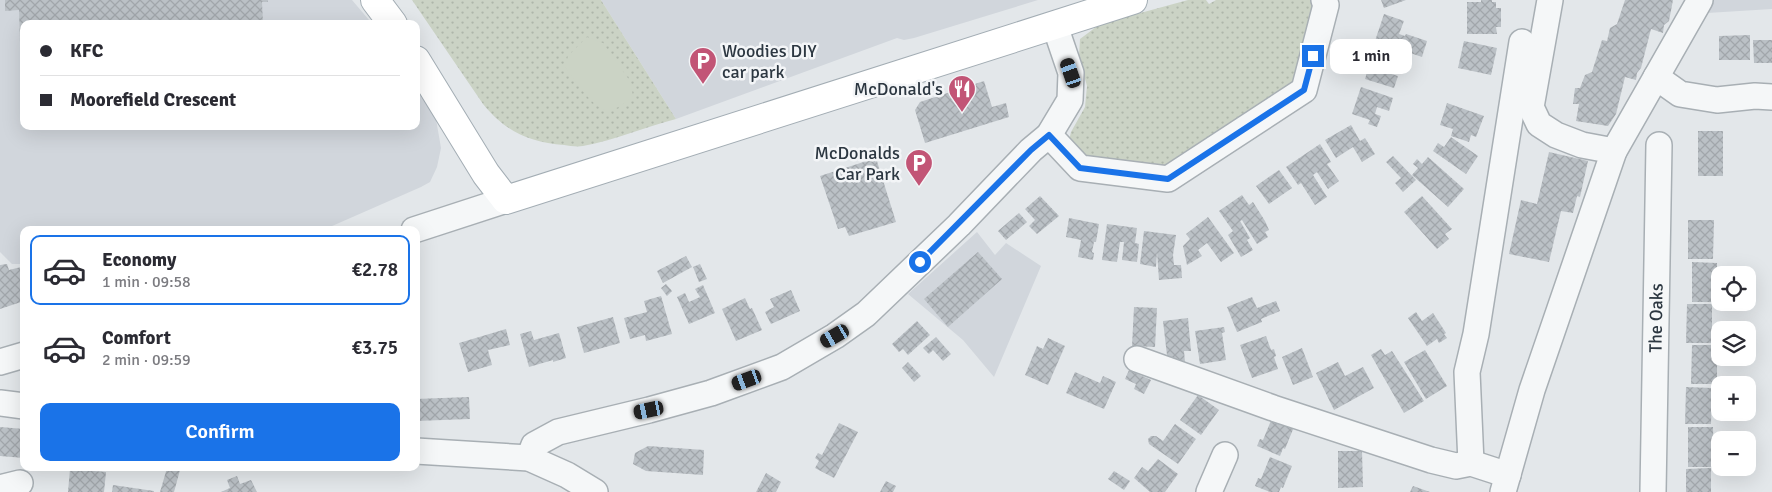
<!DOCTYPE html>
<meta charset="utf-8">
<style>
:root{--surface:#fff;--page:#f2f2f3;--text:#2b2b33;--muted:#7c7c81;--line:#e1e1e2;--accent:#1a73e8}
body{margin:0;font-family:Signika,sans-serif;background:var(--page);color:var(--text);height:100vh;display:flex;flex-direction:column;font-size:19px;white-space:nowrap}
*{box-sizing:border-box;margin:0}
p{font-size:16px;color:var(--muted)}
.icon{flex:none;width:28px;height:28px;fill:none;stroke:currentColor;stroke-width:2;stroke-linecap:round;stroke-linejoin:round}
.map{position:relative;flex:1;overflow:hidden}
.side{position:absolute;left:20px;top:226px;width:400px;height:245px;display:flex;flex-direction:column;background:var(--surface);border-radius:10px;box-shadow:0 5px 20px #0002}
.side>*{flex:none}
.banner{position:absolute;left:20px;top:20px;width:400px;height:110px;border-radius:10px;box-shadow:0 5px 20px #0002;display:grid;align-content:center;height:110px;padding:0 20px;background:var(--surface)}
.controls{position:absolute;left:1711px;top:266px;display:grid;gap:10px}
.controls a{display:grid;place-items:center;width:45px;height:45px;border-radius:10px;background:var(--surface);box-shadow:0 5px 20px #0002;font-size:25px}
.end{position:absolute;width:22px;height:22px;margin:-11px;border:6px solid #1a73e8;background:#fff;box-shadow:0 0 0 2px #fff}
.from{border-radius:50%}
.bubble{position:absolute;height:35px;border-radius:10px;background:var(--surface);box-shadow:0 5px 20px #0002;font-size:16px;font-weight:600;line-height:35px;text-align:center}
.car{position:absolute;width:15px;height:30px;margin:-15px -8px;border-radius:6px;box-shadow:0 0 4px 1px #0007;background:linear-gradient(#222 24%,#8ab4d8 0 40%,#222 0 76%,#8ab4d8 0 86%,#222 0)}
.banner b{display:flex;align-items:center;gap:18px;height:48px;font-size:19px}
.banner b+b{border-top:1px solid var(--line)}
.banner i{width:12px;height:12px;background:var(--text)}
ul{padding:9px 0 0;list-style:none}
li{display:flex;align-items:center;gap:15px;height:70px;margin:0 10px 8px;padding:0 10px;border:2px solid transparent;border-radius:10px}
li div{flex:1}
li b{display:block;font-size:19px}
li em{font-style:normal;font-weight:600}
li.current{border-color:var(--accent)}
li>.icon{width:45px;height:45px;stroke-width:1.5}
.cta{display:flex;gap:10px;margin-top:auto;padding:10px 20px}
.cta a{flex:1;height:58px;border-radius:10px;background:var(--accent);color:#fff;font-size:20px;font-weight:600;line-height:58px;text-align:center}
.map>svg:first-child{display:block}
.built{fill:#d1d6dc}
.grass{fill:url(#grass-dots)}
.pitch{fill:#cbd3c5}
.building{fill:url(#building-cross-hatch)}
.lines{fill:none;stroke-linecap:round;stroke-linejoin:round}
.minor-casing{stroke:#a8afb4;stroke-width:28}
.major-casing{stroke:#a3adb4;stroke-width:30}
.minor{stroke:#f5f7f8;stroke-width:25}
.major{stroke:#fff;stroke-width:28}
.route{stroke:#1a73e8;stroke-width:6}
.labels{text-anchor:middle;stroke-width:5;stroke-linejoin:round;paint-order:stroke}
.poi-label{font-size:18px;fill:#2c3741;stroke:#f3f5f7;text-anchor:end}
.street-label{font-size:18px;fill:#2c3741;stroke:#f3f5f7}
</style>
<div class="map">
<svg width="1772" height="492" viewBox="0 0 1772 492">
<defs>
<pattern id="grass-dots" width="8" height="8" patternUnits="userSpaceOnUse" patternTransform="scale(1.25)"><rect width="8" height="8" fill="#cbd3c5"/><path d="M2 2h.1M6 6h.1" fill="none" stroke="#aeb6aa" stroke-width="1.8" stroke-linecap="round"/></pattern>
<pattern id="building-cross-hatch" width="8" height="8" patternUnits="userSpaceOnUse" patternTransform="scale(1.25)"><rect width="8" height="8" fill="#bbc1c6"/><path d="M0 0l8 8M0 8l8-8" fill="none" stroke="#a1a6ab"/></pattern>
</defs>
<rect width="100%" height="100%" fill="#e3e7ea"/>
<!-- built -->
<path class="built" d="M 0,0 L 352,0 L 369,20 L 369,24 L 24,24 L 24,126 L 416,126 L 416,89 L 436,119 L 441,148 L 437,167 L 430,182 L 421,187 L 323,230 L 24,230 L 24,264 L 12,264 L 0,252 Z
M 601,0 L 1038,0 L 914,38 L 904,40 L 897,38 L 676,119 Z
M 1714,0 L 1772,0 L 1772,9 L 1707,13 Z
M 977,232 L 995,255 L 1006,243 L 1041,266 L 994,377 L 963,340 L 908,294 Z"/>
<!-- grass -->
<path class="grass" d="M 412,0 L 601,0 L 676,119 C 645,127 615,140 583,146 C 577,147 570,146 564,145 C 529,142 506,132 483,104 Z
M 1188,0 L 1206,0 L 1209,4 L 1216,0 L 1311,0 L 1313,4 L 1313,24 L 1295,85 L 1167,170 L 1083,157 L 1068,145 L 1071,132 L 1085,107 L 1087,86 L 1079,56 L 1080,39 L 1100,24 Z"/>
<!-- pitch -->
<path class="pitch" d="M 587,37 L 603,43 L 630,81 L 633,96 C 627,101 617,110 609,110 C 594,111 574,79 565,67 L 568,56 Z"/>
<!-- building -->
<path class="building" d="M 5,0 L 268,0 L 268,2 L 262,2 L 263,24 L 24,24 L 24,75 L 21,75 L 19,10 L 5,11 Z
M 1381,0 L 1406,0 L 1384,8 Z
M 1481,0 L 1492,0 L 1492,2 L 1496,2 L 1496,8 L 1501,8 L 1501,27 L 1496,27 L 1497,34 L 1467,34 L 1467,2 L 1481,2 Z
M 1625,0 L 1673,0 L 1669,21 L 1664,25 L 1663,33 L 1651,29 L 1641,68 L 1637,73 L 1636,80 L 1625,77 L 1616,114 L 1608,126 L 1576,121 L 1579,104 L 1573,104 L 1575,88 L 1580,88 L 1585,75 L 1592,72 L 1602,40 L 1607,41 L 1610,28 L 1617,24 Z
M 1384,14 L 1404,21 L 1399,34 L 1405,36 L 1406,34 L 1427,41 L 1422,57 L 1375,41 Z
M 1750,35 L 1750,60 L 1719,60 L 1719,36 Z
M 1753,40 L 1772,40 L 1772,63 L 1754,63 Z
M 1464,41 L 1497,48 L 1491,75 L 1458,68 Z
M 1374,50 L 1393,57 L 1388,73 L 1398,76 L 1394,88 L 1365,79 Z
M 984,81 L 992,107 L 1006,103 L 1009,117 L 925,143 L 915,110 L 920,102 Z
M 1361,87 L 1393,98 L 1389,111 L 1377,107 L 1375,114 L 1381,116 L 1377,127 L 1368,124 L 1370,120 L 1352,114 Z
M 1447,103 L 1484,116 L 1476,137 L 1471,135 L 1469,142 L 1451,136 L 1453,129 L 1440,125 Z
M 1351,125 L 1360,141 L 1365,138 L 1375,154 L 1362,162 L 1353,147 L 1336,158 L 1325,140 Z
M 1698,131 L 1723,131 L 1723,176 L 1698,176 Z
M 1451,137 L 1478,156 L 1466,174 L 1433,151 L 1438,143 L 1444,147 Z
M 1320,144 L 1331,162 L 1327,164 L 1339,181 L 1328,189 L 1317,172 L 1313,175 L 1327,197 L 1315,205 L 1301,183 L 1298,185 L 1286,167 Z
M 1549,152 L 1588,161 L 1580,197 L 1577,196 L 1573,213 L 1561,211 L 1549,262 L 1509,254 L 1521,200 L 1537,204 Z
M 1393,156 L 1416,180 L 1403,192 L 1395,183 L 1401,178 L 1386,162 Z
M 1428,157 L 1464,189 L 1448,207 L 1412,175 L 1418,168 L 1413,164 L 1417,159 L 1422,164 Z
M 876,158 L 896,222 L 849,236 L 845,227 L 838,229 L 820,176 Z
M 1279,170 L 1292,188 L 1269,204 L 1256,186 Z
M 1242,195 L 1249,205 L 1253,202 L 1265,221 L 1269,230 L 1265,232 L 1268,237 L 1257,244 L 1242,220 L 1240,221 L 1250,238 L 1247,240 L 1253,250 L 1241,257 L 1228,235 L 1233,231 L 1219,211 Z
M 1040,196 L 1059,216 L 1037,234 L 1029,226 L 1035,220 L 1025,209 Z
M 1422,196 L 1452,229 L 1445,234 L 1449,239 L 1437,249 L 1404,212 Z
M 1019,213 L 1027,222 L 1006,240 L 998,231 Z
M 1208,217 L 1234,253 L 1221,262 L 1207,243 L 1198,250 L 1202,256 L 1187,265 L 1183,246 L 1190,239 L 1186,234 Z
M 1069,218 L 1099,224 L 1096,242 L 1094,242 L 1092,252 L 1094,253 L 1093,260 L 1078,257 L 1081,240 L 1066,237 Z
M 1688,220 L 1714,220 L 1713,259 L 1688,259 Z
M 1107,224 L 1137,228 L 1135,243 L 1139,244 L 1137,262 L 1122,260 L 1124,242 L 1120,242 L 1117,262 L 1102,260 Z
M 1144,231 L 1176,235 L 1173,255 L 1174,265 L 1181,265 L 1182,278 L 1159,280 L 1157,252 L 1156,267 L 1140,264 Z
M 978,252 L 1002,279 L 948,327 L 924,299 Z
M 686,256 L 692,267 L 663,283 L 657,271 Z
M 1692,262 L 1717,263 L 1717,302 L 1692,302 Z
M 7,264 L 9,270 L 21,267 L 24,272 L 24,301 L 0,309 L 0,265 Z
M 700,264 L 707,279 L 699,282 L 693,267 Z
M 666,284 L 672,291 L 667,296 L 661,288 Z
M 703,285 L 715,313 L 689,324 L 677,297 L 685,293 L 689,302 L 700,297 L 695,289 Z
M 791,290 L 800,311 L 771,324 L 765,312 L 774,307 L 770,299 Z
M 661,296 L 672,334 L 646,341 L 645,335 L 630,339 L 624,318 L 647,312 L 644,301 Z
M 1252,297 L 1257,308 L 1276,301 L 1280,311 L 1261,319 L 1262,322 L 1237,332 L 1227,307 Z
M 745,298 L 750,309 L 752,308 L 762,330 L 736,341 L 722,309 Z
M 1687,304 L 1712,304 L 1712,343 L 1686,343 Z
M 1134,307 L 1157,308 L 1155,347 L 1132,346 Z
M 1416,312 L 1422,321 L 1433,313 L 1446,333 L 1444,334 L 1447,338 L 1439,343 L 1437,339 L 1427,346 L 1408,318 Z
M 613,317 L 620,343 L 584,353 L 577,327 Z
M 1188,318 L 1191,351 L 1184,351 L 1185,362 L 1168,364 L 1163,321 Z
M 917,321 L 930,335 L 908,355 L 903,349 L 899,352 L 892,344 Z
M 1224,327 L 1225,332 L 1222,333 L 1226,360 L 1200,364 L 1195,331 Z
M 506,329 L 510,345 L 488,350 L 492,365 L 468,372 L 459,343 Z
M 531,331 L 534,340 L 559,333 L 566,358 L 553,362 L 553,360 L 529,367 L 520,334 Z
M 1266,336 L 1271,350 L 1274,349 L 1276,356 L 1274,357 L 1278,369 L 1252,378 L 1240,345 Z
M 936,337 L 951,354 L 943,361 L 933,350 L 929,354 L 923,348 Z
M 1048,338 L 1065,346 L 1048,385 L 1025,375 L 1037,346 L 1043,349 Z
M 1692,345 L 1717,345 L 1717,384 L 1691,384 Z
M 1302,348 L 1313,377 L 1293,385 L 1282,357 Z
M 1381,349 L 1385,355 L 1392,351 L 1424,401 L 1404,413 L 1371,355 Z
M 1425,350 L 1447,386 L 1426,399 L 1404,362 Z
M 908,362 L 921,376 L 914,382 L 902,368 Z
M 1338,362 L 1345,376 L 1363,367 L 1374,388 L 1334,410 L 1316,373 Z
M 1129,370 L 1151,380 L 1144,394 L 1134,389 L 1136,384 L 1125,379 Z
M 1075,372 L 1100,383 L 1103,376 L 1116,382 L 1104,409 L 1066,393 Z
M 1686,387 L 1712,388 L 1711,424 L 1685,424 Z
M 1198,395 L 1219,410 L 1201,435 L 1180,420 Z
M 469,397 L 470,419 L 416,421 L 416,399 Z
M 1272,418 L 1294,427 L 1285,449 L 1283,448 L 1280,456 L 1257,446 L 1260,439 L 1263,440 Z
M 839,423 L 858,432 L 834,478 L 815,468 L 819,461 L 815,458 L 818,453 L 822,455 Z
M 1175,424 L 1196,439 L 1178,464 L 1149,444 L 1148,439 L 1151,436 L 1156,436 L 1163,441 Z
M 0,427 L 24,429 L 24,458 L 0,456 Z
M 1688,427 L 1713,427 L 1714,467 L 1688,467 Z
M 648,446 L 704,450 L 703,475 L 646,471 L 633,464 L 635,453 Z
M 1338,451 L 1362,451 L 1363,487 L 1338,488 Z
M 1270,457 L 1292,466 L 1283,488 L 1281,487 L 1279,492 L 1270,492 L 1255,486 L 1258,478 L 1261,479 Z
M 1158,459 L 1178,474 L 1165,492 L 1150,492 L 1134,478 L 1142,467 L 1148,471 Z
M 167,468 L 180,470 L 174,492 L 160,492 Z
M 1711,468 L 1711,492 L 1686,492 L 1686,469 Z
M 70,469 L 106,472 L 104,492 L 68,492 Z
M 1114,471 L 1130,481 L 1124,490 L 1108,479 Z
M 766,473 L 781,482 L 776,492 L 756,492 Z
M 237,476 L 240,484 L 251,480 L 257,492 L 221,492 L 230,488 L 227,480 Z
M 886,481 L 896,486 L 893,492 L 880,492 Z
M 113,485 L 154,491 L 154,492 L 112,492 Z
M 1413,486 L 1430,492 L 1410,492 Z"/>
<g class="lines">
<defs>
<g id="minor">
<path d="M 1550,0 L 1531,107 L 1539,124 L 1556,135 L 1582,145 L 1614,151"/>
<path d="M 1656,77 L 1680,94 L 1717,100 L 1755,96 L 1772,97"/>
<path d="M 1049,135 L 1080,168 L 1168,179 L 1304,90 L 1326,5 L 1324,0"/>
<path d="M 414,230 L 506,200"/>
<path d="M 1137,359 L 1273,408 L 1431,460 L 1456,466 L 1471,463 L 1508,475"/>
<path d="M 0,362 L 24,355"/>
<path d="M 0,403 L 24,406"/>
<path d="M 416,451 L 529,458 L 567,475 L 595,492"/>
<path d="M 529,458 L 534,445 L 558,432 L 649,410 L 711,393 L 782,367 L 835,336 L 866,314 L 959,225 L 1031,150 L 1049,135 L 1070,100 L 1071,73 L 1055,26"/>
<path d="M 1471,463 L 1467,372 L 1476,334 L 1522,42"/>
<path d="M 0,488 L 20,483"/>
<path d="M 1209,492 L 1225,455"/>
<path d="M 1503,492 L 1532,390 L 1614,151 L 1700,0"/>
<path id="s1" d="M 1653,492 L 1659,145"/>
</g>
<path id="major" d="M 375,0 L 393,24
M 416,60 L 486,174 L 506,200 L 1133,0"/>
</defs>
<!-- minor casing -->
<use href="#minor" class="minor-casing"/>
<!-- major casing -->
<use href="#major" class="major-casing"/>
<!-- minor -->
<use href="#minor" class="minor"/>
<!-- major -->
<use href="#major" class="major"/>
</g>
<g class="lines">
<!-- route -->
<path class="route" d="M 920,262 L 1031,150 L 1049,135 L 1080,168 L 1168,179 L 1304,90 L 1313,56"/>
</g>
<!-- icons -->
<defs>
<symbol id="parking-pin" viewBox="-11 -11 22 30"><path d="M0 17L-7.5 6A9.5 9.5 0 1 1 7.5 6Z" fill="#c25576" stroke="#f3f5f7"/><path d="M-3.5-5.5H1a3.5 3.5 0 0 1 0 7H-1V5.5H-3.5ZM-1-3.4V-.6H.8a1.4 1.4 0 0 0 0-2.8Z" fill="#fff"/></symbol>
<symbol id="restaurant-pin" viewBox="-11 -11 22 30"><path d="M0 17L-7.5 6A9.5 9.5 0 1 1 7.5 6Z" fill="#c25576" stroke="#f3f5f7"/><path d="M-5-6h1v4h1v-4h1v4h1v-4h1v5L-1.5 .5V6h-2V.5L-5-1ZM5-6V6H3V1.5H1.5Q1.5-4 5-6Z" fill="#fff"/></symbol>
</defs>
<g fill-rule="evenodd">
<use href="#parking-pin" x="687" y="45" width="32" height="43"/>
<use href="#restaurant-pin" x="946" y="73" width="32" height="43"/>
<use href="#parking-pin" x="903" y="147" width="32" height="43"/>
</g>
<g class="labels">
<!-- poi labels -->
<g class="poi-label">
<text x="722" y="57" text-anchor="start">Woodies DIY<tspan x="722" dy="21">car park</tspan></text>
<text x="943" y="95">McDonald's</text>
<text x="900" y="159">McDonalds<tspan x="900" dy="21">Car Park</tspan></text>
</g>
<!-- street labels -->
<g class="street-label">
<text dy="6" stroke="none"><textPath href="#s1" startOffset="174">The Oaks</textPath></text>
</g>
</g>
</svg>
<div class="controls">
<a><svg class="icon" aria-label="locate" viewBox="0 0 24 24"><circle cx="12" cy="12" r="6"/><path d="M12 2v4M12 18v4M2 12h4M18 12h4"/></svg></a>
<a><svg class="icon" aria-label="layers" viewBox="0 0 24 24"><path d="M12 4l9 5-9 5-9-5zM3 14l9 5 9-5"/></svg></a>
<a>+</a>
<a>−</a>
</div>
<i class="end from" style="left:920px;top:262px"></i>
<i class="end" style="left:1313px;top:56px"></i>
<div class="bubble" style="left:1330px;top:39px;width:82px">1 min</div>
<i class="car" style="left:1071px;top:73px;rotate:341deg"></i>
<i class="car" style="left:835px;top:336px;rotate:240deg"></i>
<i class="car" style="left:747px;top:380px;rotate:250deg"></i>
<i class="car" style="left:649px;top:410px;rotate:258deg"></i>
<div class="banner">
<b><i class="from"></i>KFC</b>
<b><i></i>Moorefield Crescent</b>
</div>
<section class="side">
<ul>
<li class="current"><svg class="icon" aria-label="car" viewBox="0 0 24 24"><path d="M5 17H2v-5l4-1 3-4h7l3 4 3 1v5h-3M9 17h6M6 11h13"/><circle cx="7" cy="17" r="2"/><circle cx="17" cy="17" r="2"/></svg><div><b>Economy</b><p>1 min · 09:58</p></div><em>€2.78</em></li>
<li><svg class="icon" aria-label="car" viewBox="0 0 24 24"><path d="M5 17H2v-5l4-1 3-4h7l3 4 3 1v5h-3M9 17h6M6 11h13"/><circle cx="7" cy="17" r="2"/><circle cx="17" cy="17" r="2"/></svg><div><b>Comfort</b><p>2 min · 09:59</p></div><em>€3.75</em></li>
</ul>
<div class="cta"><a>Confirm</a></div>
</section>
</div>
